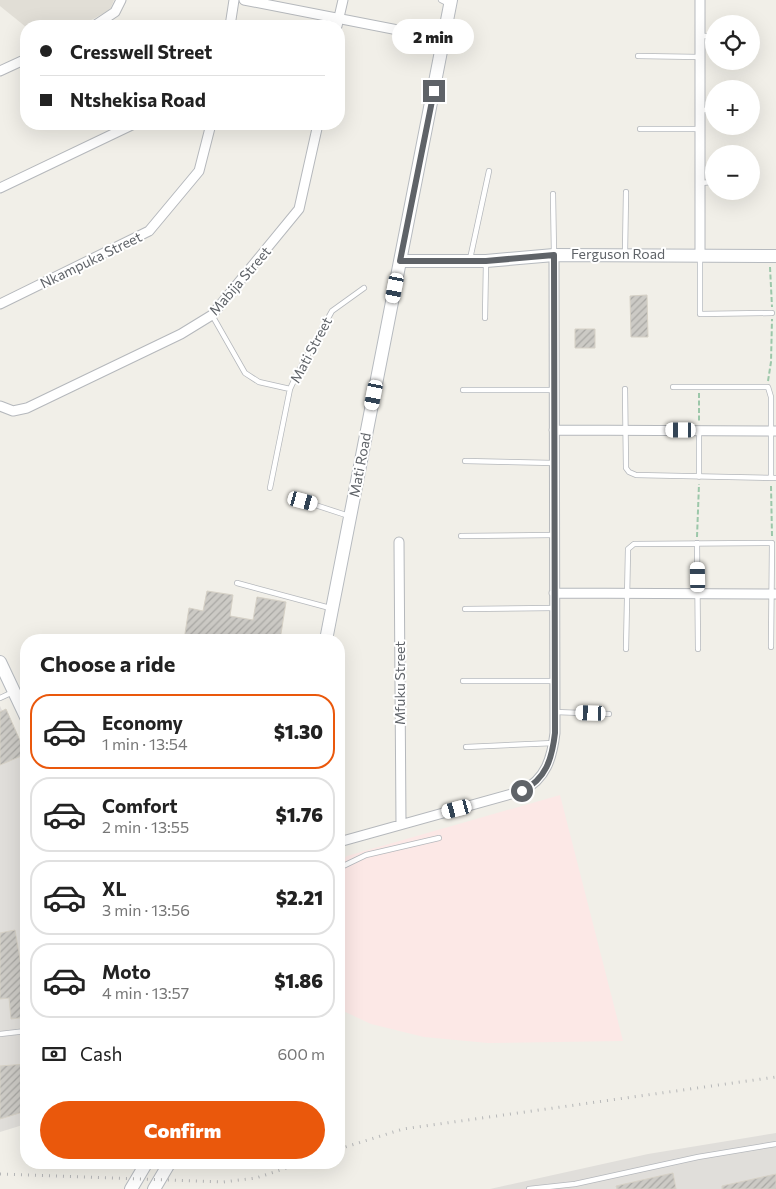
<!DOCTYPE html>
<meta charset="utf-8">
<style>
:root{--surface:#fff;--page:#f2f2f2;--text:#222;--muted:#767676;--line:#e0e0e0;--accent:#ea580c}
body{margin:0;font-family:Commissioner,sans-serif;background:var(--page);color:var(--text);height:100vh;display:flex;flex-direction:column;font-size:19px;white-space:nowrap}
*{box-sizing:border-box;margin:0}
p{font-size:16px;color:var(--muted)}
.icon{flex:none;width:28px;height:28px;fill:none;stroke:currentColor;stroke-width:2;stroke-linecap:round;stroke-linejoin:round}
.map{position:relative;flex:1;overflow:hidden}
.sheet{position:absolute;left:20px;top:634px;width:325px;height:535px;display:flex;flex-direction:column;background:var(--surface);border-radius:20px;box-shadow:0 5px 20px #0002}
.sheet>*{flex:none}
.guide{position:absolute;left:20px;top:20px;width:325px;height:110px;border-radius:20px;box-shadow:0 5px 20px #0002;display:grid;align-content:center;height:110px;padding:0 20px;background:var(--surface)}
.controls{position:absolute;left:705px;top:15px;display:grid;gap:10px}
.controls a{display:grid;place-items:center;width:55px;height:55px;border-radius:50%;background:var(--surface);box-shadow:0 5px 20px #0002;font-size:25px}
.end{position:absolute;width:22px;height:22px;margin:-11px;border:6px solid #5f6368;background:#fff;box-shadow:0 0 0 2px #fff}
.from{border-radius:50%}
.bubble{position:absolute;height:35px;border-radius:18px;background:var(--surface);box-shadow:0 5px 20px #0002;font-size:16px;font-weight:800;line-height:35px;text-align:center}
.car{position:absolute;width:15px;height:30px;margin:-15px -8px;border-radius:6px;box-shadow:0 0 4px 1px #0007;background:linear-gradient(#fff 24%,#345 0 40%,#fff 0 76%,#345 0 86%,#fff 0)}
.guide b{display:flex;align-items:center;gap:18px;height:48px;font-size:19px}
.guide b+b{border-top:1px solid var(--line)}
.guide i{width:12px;height:12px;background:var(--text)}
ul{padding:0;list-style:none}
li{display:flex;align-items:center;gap:15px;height:75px;margin:0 10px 8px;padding:0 10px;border:2px solid var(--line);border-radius:20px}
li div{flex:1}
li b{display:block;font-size:19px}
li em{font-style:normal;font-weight:800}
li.current{border-color:var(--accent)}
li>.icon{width:45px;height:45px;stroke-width:1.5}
h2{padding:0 20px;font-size:22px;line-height:60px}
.pay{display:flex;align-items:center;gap:12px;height:55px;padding:0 20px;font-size:19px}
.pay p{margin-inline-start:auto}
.button{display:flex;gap:10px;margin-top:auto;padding:10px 20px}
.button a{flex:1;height:58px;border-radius:30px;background:var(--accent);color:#fff;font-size:20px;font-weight:800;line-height:58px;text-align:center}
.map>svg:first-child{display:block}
.industrial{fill:#e0deda}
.education{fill:#e1ded6}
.medical{fill:#fce8e6}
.building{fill:url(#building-hatch);stroke:#d6d1c6}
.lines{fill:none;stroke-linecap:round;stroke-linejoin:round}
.lane-casing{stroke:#b5b8bc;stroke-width:6}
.street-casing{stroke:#b5b8bc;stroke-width:11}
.secondary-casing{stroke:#b6babf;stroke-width:14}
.path{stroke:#9cc7a9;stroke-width:2;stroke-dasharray:5 2.5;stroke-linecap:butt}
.lane{stroke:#fff;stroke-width:4.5}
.street{stroke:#fff;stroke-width:9}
.secondary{stroke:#fff;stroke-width:12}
.rail{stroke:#b6b7b8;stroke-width:3;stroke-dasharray:1 6;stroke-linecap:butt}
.route{stroke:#5f6368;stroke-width:6}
.labels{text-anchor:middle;stroke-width:4;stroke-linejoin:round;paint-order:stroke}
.street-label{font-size:14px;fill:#5f6368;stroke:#fff}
</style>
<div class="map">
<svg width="776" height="1189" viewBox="0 0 776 1189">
<defs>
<pattern id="building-hatch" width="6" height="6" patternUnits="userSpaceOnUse" patternTransform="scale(1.25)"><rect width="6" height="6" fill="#cccac5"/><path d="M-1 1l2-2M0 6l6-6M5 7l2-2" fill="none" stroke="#a9a8a4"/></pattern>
</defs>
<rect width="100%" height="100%" fill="#f1efe8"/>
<!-- industrial -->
<path class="industrial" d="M 0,706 L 26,761 L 26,1124 L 0,1132 Z
M 776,1133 L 776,1189 L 490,1189 L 648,1154 Z"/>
<!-- education -->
<path class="education" d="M 0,0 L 114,0 L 110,10 L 80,26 L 26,27 L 0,6 Z"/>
<!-- medical -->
<path class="medical" d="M 560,795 L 623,1041 L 488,1043 L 424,1037 L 371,1024 L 339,1009 L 339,863 L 347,856 Z"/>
<!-- building -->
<path class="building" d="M 647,295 L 648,337 L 631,337 L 630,296 Z
M 575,329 L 595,329 L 595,348 L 575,348 Z
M 207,591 L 233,595 L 230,616 L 253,620 L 257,597 L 286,602 L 280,640 L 184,640 L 189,608 L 203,611 Z
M 6,709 L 26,754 L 0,765 L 0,712 Z
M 15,930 L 26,995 L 26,1017 L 11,1019 L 9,998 L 0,999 L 0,933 Z
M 26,1064 L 26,1111 L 0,1119 L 0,1066 Z
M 673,1173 L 676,1189 L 617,1189 L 616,1186 Z
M 776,1174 L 776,1189 L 722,1189 L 722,1186 Z"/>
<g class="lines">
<defs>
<path id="lane" d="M 441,0 L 449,4
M 751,35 L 755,35
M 700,36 L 714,36
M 638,56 L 700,57
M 701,110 L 714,110
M 751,110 L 756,110
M 640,129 L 699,129
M 751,181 L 753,181
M 700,183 L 714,182
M 553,194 L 554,255
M 625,254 L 626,192
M 700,257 L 700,314 L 772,313
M 470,259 L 489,171
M 212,315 L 245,373 L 259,382 L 290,389
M 485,318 L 486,262
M 673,387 L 768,387 L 771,397 L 771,478
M 625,389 L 626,468 L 629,472 L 636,475 L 776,478
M 463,390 L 554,390
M 465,461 L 554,463
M 699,477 L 699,430
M 270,488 L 290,389 L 297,374 L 332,311 L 364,288
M 303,501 L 349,516
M 461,536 L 554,535
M 697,543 L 698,649
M 237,583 L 330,608
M 465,609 L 554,608
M 626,649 L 628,549 L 634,544 L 772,543 L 771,647
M 463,681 L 554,681
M 0,698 L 13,692
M 555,712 L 609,714
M 466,747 L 554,743
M 339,868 L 366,855 L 439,838
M 0,1034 L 26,1031
M 529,1189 L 575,1184 L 698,1157 L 776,1144"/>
<path id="street" d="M 244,0 L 444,39
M 700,0 L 700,255
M 94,26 L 115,12 L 121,0
M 230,26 L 234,0
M 337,26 L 343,0
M 0,71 L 26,59
M 0,188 L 134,124
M 0,304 L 149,231 L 199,171 L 211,124
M 0,406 L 13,411 L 27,408 L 181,334 L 212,315 L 299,209 L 318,124
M 554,430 L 776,431
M 399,542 L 401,824
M 554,593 L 776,594
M 339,842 L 522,791 C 546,779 552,758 555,733 L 554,255"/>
<path id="secondary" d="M 400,261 L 486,261 L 554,255 L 776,256
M 326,640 L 451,0
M 0,662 L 26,717
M 131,1189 L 147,1162
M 154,1189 L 170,1162"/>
</defs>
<!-- lane casing -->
<use href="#lane" class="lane-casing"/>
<!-- street casing -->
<use href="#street" class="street-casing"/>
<!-- secondary casing -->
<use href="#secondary" class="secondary-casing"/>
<!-- path -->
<path class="path" d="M 770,267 L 772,307
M 768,381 L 771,362 L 772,319
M 699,393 L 699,423
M 771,486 L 772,536
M 697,537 L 699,484"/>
<!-- lane -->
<use href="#lane" class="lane"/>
<!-- street -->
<use href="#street" class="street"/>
<!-- secondary -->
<use href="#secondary" class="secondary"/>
<!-- rail -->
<path class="rail" d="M 339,1149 L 403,1129 L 776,1077
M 0,1174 L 223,1182 L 256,1178 L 305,1162"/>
</g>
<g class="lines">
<!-- route -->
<path class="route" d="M 434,91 L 400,261 L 486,261 L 554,255 L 555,733 C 552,759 546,779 522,791"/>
</g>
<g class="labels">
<!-- street labels -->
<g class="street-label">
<text x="618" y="259">Ferguson Road</text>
<text transform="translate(91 260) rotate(-26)" y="5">Nkampuka Street</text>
<text transform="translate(240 281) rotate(-49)" y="5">Mabija Street</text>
<text transform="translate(311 350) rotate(-62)" y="5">Mati Street</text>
<text transform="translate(360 465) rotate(-79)" y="5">Mati Road</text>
<text transform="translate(400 683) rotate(-90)" y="5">Mfuku Street</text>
</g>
</g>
</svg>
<div class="controls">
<a><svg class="icon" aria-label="locate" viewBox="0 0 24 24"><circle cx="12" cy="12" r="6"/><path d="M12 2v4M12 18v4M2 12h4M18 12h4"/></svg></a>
<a>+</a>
<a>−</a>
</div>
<i class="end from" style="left:522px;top:791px"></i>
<i class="end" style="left:434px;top:91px"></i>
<div class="bubble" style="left:392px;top:19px;width:82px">2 min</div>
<i class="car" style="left:395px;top:288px;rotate:191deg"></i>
<i class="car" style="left:374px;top:395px;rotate:191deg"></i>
<i class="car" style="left:681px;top:430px;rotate:270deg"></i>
<i class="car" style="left:303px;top:501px;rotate:105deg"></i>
<i class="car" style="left:698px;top:577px;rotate:359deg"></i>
<i class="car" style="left:591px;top:713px;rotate:272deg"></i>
<i class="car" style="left:457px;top:809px;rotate:255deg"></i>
<div class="guide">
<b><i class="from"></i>Cresswell Street</b>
<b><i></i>Ntshekisa Road</b>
</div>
<section class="sheet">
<h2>Choose a ride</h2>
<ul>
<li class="current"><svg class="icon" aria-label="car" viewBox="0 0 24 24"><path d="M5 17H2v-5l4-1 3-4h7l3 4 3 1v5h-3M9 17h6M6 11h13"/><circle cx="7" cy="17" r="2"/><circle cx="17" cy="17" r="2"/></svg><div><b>Economy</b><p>1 min · 13:54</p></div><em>$1.30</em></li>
<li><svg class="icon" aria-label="car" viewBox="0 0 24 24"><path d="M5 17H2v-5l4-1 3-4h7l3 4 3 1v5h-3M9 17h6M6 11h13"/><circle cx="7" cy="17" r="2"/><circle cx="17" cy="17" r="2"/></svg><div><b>Comfort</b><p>2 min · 13:55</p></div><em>$1.76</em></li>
<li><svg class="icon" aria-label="car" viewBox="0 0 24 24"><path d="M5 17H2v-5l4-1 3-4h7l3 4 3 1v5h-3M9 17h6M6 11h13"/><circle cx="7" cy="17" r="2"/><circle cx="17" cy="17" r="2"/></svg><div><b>XL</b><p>3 min · 13:56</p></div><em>$2.21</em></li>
<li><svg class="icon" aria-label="car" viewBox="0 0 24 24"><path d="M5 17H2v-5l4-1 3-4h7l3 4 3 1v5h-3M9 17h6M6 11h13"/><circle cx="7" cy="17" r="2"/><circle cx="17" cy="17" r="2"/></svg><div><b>Moto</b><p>4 min · 13:57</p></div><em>$1.86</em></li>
</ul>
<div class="pay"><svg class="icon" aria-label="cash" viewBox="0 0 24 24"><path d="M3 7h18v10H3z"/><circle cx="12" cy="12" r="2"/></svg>Cash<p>600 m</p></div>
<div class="button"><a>Confirm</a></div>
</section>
</div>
